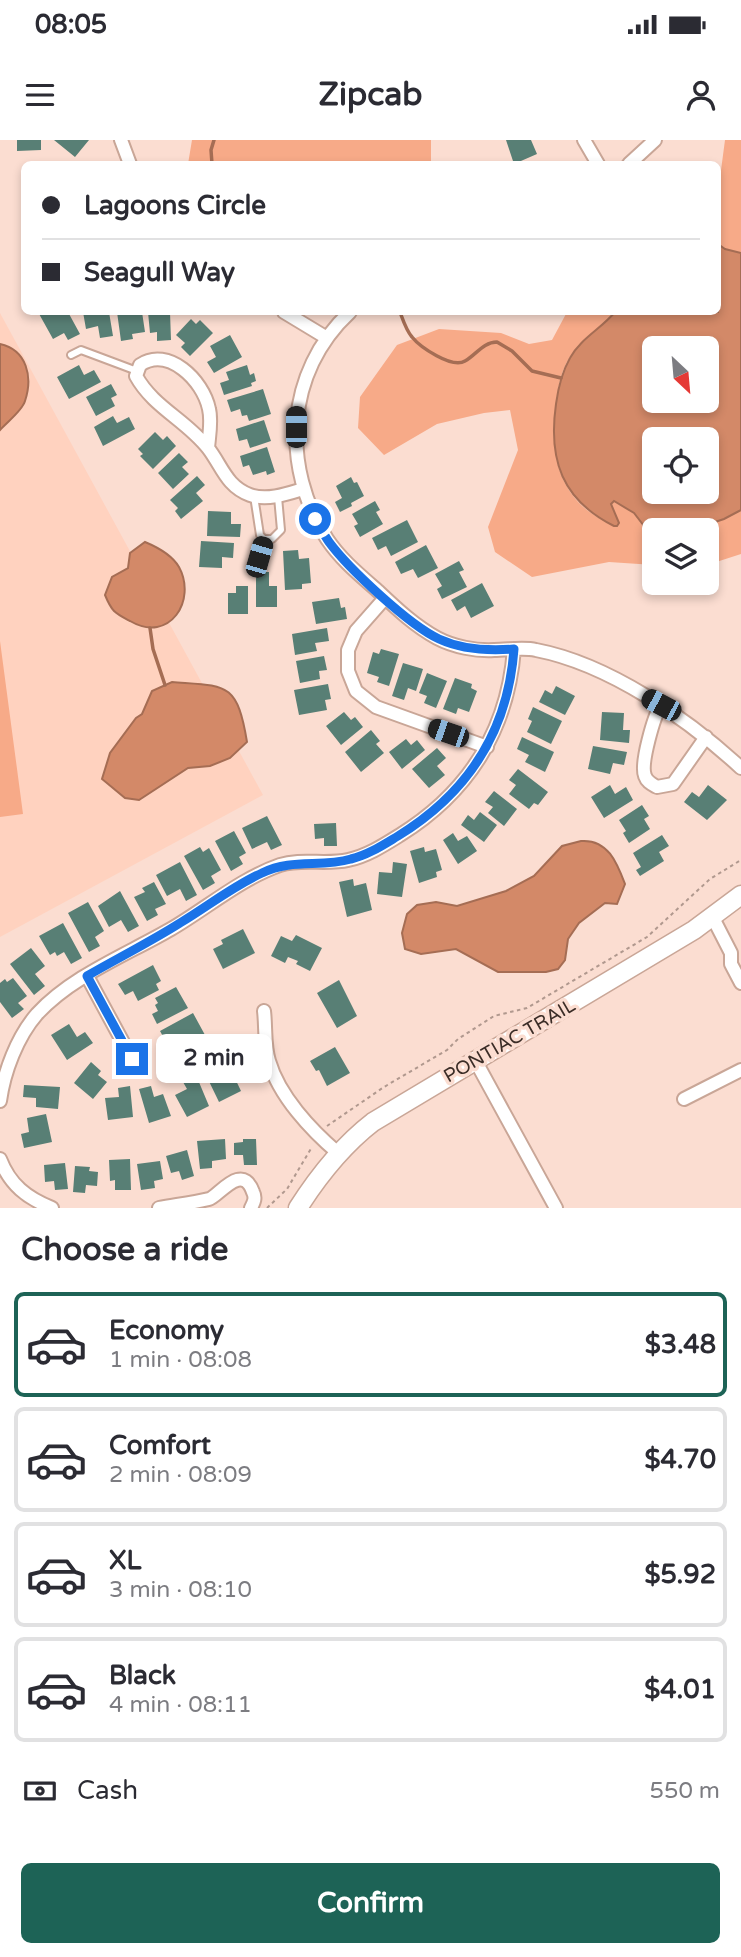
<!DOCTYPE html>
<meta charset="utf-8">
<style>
:root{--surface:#fff;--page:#f2f2f3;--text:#2b2b33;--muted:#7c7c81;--line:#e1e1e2;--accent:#1d6356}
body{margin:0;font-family:"Varela Round",sans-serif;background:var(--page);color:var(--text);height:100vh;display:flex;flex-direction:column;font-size:26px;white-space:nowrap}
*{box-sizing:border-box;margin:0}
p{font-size:23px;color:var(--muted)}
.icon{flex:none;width:38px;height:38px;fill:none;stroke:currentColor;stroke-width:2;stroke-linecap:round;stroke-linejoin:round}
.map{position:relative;height:1068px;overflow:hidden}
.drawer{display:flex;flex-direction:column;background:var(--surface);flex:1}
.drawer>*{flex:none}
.hud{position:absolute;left:21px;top:21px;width:700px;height:154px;border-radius:10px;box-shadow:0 4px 10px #0003;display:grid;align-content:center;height:154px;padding:0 21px;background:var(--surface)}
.needle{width:46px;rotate:154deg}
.tools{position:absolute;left:642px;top:196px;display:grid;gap:14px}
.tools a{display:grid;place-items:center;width:77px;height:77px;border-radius:10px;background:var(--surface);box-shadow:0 4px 10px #0003;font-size:35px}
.end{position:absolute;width:32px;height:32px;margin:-16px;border:9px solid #1a73e8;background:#fff;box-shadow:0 0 0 4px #fff}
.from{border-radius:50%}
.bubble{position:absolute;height:49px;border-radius:10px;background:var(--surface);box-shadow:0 4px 10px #0003;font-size:23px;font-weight:700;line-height:49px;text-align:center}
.car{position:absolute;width:21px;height:42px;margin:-21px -10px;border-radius:9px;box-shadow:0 0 5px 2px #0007;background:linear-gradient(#222 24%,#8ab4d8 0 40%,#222 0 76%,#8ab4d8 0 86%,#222 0)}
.hud b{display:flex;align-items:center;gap:24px;height:66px;font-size:26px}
.hud b+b{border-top:2px solid var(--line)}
.hud i{width:18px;height:18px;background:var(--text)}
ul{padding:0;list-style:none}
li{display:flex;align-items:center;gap:21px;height:105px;margin:0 14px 10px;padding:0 7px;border:4px solid var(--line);border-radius:10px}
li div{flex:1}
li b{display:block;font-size:26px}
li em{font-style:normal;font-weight:700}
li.selected{border-color:var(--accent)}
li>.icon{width:63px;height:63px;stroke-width:1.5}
h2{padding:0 21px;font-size:32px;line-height:84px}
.pay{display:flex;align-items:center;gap:18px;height:77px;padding:0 21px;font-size:26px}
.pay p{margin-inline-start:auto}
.primary-button{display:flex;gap:14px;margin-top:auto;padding:14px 21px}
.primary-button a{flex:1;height:80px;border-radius:10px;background:var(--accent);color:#fff;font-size:28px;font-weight:700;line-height:80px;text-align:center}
.status{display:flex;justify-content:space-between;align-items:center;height:49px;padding:0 35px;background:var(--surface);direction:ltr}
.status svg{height:19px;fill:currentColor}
header{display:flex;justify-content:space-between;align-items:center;height:91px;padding:0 21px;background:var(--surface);font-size:32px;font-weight:700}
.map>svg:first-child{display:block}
.built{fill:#ffd2bf}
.green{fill:#f7aa88}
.water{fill:#d38968;stroke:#a56d54;stroke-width:2;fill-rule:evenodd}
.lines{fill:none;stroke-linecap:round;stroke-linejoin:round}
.stream{stroke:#a56d54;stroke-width:3.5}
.building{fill:#587f75}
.service-casing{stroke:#c9a697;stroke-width:10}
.minor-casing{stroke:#c9a697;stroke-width:16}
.secondary-casing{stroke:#c9a697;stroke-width:21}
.path{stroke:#b0988e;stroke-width:2;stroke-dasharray:3.5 3.5;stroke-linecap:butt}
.service{stroke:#fff;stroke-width:6}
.minor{stroke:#fff;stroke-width:12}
.secondary{stroke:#fff;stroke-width:18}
.route{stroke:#1a73e8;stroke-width:9}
.labels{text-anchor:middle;stroke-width:7;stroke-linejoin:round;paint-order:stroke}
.street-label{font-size:19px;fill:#3b2d27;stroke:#fbddd1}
</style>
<div class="status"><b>08:05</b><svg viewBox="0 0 49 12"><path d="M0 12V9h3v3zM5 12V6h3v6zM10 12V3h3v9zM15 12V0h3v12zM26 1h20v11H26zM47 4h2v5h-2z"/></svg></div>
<header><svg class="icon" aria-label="menu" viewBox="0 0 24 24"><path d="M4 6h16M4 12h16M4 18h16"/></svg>Zipcab<svg class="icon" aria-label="person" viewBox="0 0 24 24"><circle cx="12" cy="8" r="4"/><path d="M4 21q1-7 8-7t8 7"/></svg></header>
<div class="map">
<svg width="741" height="1068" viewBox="0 0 741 1068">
<rect width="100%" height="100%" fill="#fbddd1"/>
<!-- built -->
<path class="built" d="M 0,173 L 263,655 L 0,797 Z"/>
<!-- green -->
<path class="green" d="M 192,0 L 431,0 L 431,24 L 188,24 Z
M 725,0 L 741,0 L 741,113 L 725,109 L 718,103 L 718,53 Z
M 567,172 L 615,172 C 601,188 582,199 570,217 C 561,230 558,248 556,263 C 548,317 561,367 617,386 L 616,375 L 611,363 L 614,361 L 634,373 L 648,393 L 654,394 L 654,425 L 609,422 L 532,437 L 495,412 L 488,387 L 518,310 L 510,270 L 484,273 L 437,284 L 384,315 L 358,288 L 360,257 L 397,205 L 439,189 L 501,193 L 529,204 L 552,200 Z
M 741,370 L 741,414 L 707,425 L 707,390 L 666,390 L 713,383 Z
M 0,501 L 23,674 L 0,677 Z"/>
<!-- water -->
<path class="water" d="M 718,104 L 725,109 L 741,113 L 741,370 L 724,379 L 703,386 L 654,390 L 654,394 L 651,395 L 634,373 L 614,361 L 611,364 L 619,383 L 617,386 L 614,386 C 562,360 548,320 556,264 C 558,249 562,232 570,218 C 580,199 602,188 615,172 L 718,172 ZM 707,208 L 707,261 L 654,261 L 654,208 ZM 654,299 L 707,299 L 707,352 L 654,352 Z
M 0,204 C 27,210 33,237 25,261 C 22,271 7,282 0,290 Z
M 145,402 C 157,407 172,415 179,427 C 197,460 170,504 130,481 C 115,473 112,472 105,455 L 112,437 L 128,428 L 130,413 Z
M 172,542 C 226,546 237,541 247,602 L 230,618 L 210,626 L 188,628 L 139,660 L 125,658 L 102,639 L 110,613 L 136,578 L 142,574 L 152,551 Z
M 581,701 C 608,699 617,723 625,744 L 617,764 L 605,763 L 579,783 L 568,799 L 565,820 L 558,829 L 546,832 L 498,832 L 456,809 L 421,814 L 405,809 L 402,793 L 407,774 L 417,765 L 436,762 L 457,766 L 506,751 L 534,736 L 562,706 Z"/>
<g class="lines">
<!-- stream -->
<path class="stream" d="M 212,24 L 211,10 L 214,0
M 400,172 C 403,180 406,190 412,197 C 420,207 452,229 465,221 C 476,215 483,202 497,202 L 512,211 L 532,231 L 561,238
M 150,488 L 153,509 L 165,545"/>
</g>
<!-- building -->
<path class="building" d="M 17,0 L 41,0 L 41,10 L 17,11 Z
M 54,0 L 89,0 L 75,17 Z
M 506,0 L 531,0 L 537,14 L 514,24 Z
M 38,172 L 68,172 L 80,194 L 68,200 L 64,193 L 53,199 Z
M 83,172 L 109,172 L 113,196 L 100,198 L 98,186 L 86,189 Z
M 117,172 L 142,172 L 145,192 L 132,194 L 133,199 L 121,201 Z
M 148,172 L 170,172 L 171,200 L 157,201 L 157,192 L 150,193 Z
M 191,179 L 196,184 L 200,180 L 213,193 L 190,216 L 181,207 L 185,203 L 176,195 Z
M 230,195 L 242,217 L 214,233 L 207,222 L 216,217 L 210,206 Z
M 79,225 L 84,235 L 94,230 L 101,242 L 69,259 L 57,237 Z
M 247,225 L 250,235 L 254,233 L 256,241 L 251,243 L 252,246 L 224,255 L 220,243 L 229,240 L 226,232 Z
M 111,244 L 117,255 L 111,258 L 115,266 L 96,276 L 86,257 Z
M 263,249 L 271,274 L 249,281 L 247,275 L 242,276 L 240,269 L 231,272 L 227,260 Z
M 113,276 L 117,283 L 129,277 L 135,289 L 103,306 L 94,287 Z
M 264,280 L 271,301 L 250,308 L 247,299 L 239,301 L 236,289 Z
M 155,292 L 163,300 L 167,296 L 176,306 L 153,329 L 140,316 L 143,314 L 138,309 Z
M 267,307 L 275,332 L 267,335 L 266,331 L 253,335 L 249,325 L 243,327 L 240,316 Z
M 179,313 L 188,322 L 182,327 L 189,334 L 173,349 L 158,333 Z
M 197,336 L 205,345 L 196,353 L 203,361 L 181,379 L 175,371 L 178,368 L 170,360 Z
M 351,337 L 354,343 L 357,342 L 364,356 L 351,363 L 352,366 L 340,372 L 335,362 L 342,358 L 336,346 Z
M 375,361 L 380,370 L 376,372 L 383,384 L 360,397 L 354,386 L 358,384 L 352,374 Z
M 208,371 L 231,372 L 231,384 L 241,384 L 240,397 L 207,396 Z
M 407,380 L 418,402 L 391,416 L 386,406 L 378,410 L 372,398 Z
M 201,401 L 234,403 L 233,418 L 222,417 L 222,428 L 199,427 Z
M 426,405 L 438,428 L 418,438 L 413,429 L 401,434 L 395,422 Z
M 298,410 L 299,419 L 309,418 L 311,443 L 302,444 L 302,449 L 285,450 L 283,411 Z
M 459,421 L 464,430 L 459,432 L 467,447 L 442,459 L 437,449 L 442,446 L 435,434 Z
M 256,432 L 269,432 L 269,446 L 277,446 L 277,467 L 256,467 Z
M 482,443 L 494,466 L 471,478 L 465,466 L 457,471 L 451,460 Z
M 236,446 L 248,446 L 248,474 L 228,474 L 228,453 L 236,453 Z
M 339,458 L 341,468 L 345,467 L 347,479 L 316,484 L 312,462 Z
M 327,488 L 329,501 L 315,503 L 317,511 L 295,515 L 292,494 Z
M 381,509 L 399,514 L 389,546 L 377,542 L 379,537 L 367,533 L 373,512 L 379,514 Z
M 324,516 L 327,530 L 319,531 L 320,539 L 300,543 L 296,521 Z
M 403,523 L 423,529 L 416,551 L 408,548 L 404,560 L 392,556 Z
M 427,533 L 447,541 L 436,568 L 424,563 L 427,556 L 419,553 Z
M 455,538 L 472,544 L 471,548 L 477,551 L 469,572 L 458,568 L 456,574 L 443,569 Z
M 328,544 L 331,559 L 325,560 L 327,570 L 299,575 L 294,550 Z
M 556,546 L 575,556 L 565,575 L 539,562 L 545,550 L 552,554 Z
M 533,567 L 562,581 L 551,604 L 527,592 L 532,581 L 528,579 Z
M 344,572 L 351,580 L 355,577 L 363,587 L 341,605 L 326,586 Z
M 602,572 L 624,573 L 623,590 L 630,590 L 629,603 L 600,600 Z
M 371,590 L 380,601 L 376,604 L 384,613 L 361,632 L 345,612 Z
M 522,597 L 554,612 L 545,632 L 525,622 L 529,615 L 517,609 Z
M 406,599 L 411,605 L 417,600 L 425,610 L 402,629 L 389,612 Z
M 593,606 L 627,612 L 624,625 L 613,623 L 610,634 L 588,629 Z
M 437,608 L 446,618 L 437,626 L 445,635 L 429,648 L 412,629 Z
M 518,629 L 548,652 L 538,665 L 534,663 L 529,669 L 509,654 L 516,645 L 509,640 Z
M 610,645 L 615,654 L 626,647 L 633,660 L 604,678 L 591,657 Z
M 708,645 L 727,660 L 707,680 L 684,662 L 692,652 L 699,657 Z
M 494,651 L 517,669 L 504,686 L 488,673 L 493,667 L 485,662 Z
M 642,665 L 649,676 L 644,679 L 650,689 L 629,703 L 623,693 L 626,691 L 619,680 Z
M 480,672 L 497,685 L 484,702 L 461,685 L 468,675 L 474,680 Z
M 267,676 L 282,705 L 271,710 L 267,702 L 252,709 L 242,688 Z
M 336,683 L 337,706 L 324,706 L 324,698 L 315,699 L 314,684 Z
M 234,691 L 246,713 L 239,717 L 243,724 L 231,731 L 215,701 Z
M 453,693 L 458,701 L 467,696 L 477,711 L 458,724 L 443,700 Z
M 662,695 L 669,706 L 659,712 L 664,721 L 640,736 L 636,730 L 641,727 L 633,713 Z
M 200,707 L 203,712 L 209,708 L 221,730 L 211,736 L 215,743 L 203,750 L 184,716 Z
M 424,707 L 425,712 L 436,709 L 442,730 L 436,732 L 437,737 L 419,743 L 410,711 Z
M 180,722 L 197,755 L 186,761 L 180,749 L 167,756 L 156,735 Z
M 393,722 L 407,724 L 402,757 L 377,754 L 379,732 L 392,733 Z
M 353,739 L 354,746 L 366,743 L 372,770 L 347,777 L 339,742 Z
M 154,742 L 166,764 L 155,769 L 158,775 L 147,781 L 134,757 L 145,752 L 142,748 Z
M 120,751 L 139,786 L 128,792 L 121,780 L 109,787 L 98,766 Z
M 88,762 L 104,791 L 95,797 L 100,806 L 89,812 L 68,773 Z
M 63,783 L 82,818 L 71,824 L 64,812 L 57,816 L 55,812 L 50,815 L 39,796 Z
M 243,789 L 255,813 L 223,829 L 213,809 L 223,804 L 221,800 Z
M 296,795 L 322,808 L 310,831 L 296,824 L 298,821 L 288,817 L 285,823 L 271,816 L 281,796 L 292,801 Z
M 31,808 L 45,826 L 35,834 L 45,846 L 34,855 L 10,824 Z
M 153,825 L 161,841 L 156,844 L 159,850 L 138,861 L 133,851 L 125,855 L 118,844 Z
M 13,838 L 27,856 L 18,863 L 24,869 L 12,878 L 0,862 L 0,843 L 5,839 L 7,842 Z
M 339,840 L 357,876 L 337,888 L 317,853 Z
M 176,847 L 188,868 L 157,884 L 152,874 L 158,871 L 155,865 L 158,863 L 155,858 Z
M 193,873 L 205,895 L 182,907 L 177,896 L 166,902 L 160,891 Z
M 69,884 L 77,897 L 85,892 L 93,903 L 67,920 L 51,895 Z
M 335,907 L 350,933 L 327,946 L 319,930 L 316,931 L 310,921 Z
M 91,922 L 101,931 L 98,935 L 107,942 L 93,959 L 74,943 Z
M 215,926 L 220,936 L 231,930 L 241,951 L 219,962 L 204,931 Z
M 196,935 L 209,966 L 187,977 L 175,955 L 187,949 L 183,942 Z
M 24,945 L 60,947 L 58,969 L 36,967 L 36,958 L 23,957 Z
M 130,946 L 133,977 L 108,980 L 105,958 L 119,957 L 118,948 Z
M 151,946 L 154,957 L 163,954 L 171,976 L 149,983 L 139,949 Z
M 46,974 L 52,1002 L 24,1008 L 21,994 L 29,992 L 27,978 Z
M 225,999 L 226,1019 L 212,1021 L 212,1028 L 200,1029 L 197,1001 Z
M 243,999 L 256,999 L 257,1025 L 244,1025 L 243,1015 L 234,1015 L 234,1003 L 243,1002 Z
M 187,1010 L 194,1036 L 182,1040 L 179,1031 L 171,1033 L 166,1016 Z
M 130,1019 L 131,1050 L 115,1050 L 115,1040 L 110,1041 L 109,1020 Z
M 160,1021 L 163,1039 L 154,1041 L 155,1048 L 141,1050 L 137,1024 Z
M 65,1023 L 68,1049 L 55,1050 L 54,1041 L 45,1042 L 44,1025 Z
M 75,1026 L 90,1027 L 89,1031 L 98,1032 L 97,1046 L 86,1045 L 85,1053 L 73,1052 Z"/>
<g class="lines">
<defs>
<path id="service" d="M 71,215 L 81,210 L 137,231
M 254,356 L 260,395 L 264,399 L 272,399 L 281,390 L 278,357
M 259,417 L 264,399"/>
<path id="minor" d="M 121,0 L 130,24
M 584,0 L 598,24
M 629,24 L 655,0
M 284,172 L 327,198
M 350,172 C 285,232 281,327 327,399 C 341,420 361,436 379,452 C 397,469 415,486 437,498 C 454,507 476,511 494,510 C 508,510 523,507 536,510 C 609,524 688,579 741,628
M 208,308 C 209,296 212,281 209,269 C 203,240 168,206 140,225 L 136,236 C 153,267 186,280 208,308 C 222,326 226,346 250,355 C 267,361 287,354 303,349
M 385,458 L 356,491 L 348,510 L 348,531 L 356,551 L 376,567 L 487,607
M 661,565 C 654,576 640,624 645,636 C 647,642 652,644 657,647 L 673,644 L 706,597
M 713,778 L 731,813 L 731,824 L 741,843
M 87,836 L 132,919
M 264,871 C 266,887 264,906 269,921 C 279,956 311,990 338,1013
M 475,920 L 556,1068
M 684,959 L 741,930
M 0,961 C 4,932 17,897 37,874 C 72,836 126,815 171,789 C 207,768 240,739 280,725 C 301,718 326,725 348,720 C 367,716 384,705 400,695 C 469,652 508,589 514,509
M 0,1019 C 10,1045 27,1058 52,1068
M 159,1068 C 175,1065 192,1063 209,1059 C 218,1057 242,1021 253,1052 C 256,1058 254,1062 251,1068"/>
<path id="secondary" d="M 298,1068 C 319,1035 342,1006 373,982 L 694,790 L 741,755"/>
</defs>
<!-- service casing -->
<use href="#service" class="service-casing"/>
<!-- minor casing -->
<use href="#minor" class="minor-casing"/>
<!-- secondary casing -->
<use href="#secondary" class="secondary-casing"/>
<!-- path -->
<path class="path" d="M 327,986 L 384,947 L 447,910 L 458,899 L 494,876 L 527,868 L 647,797 L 710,739 L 741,720
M 267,1068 L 287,1049 L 312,1007"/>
<!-- service -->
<use href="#service" class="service"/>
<!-- minor -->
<use href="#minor" class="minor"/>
<!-- secondary -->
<use href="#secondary" class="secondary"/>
</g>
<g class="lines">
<!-- route -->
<path class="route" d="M 132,919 L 87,836 C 118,818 150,802 180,783 C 207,767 233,746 262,733 C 293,718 320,728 351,719 C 368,715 383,705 398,696 C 468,653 508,591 514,509 C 489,511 463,510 439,499 C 409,485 349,429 329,402 C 324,395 320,386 315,379"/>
</g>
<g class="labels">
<!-- street labels -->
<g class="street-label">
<text transform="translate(509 900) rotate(-30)" y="7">PONTIAC TRAIL</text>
</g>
</g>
</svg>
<div class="tools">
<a><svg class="needle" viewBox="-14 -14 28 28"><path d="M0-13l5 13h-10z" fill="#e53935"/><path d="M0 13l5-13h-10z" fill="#7c7c81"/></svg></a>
<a><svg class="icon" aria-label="locate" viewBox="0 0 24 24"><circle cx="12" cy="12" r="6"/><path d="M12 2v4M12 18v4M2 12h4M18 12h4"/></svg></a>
<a><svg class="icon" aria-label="layers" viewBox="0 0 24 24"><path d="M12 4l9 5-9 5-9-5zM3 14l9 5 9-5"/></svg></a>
</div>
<i class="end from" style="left:315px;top:379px"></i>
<i class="end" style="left:132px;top:919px"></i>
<div class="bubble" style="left:156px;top:894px;width:116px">2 min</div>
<i class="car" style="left:296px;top:287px;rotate:0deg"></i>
<i class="car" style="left:259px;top:417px;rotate:16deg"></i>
<i class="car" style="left:661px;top:565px;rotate:298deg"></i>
<i class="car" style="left:448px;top:593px;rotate:289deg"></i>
<div class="hud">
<b><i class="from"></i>Lagoons Circle</b>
<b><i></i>Seagull Way</b>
</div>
</div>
<section class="drawer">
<h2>Choose a ride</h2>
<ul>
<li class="selected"><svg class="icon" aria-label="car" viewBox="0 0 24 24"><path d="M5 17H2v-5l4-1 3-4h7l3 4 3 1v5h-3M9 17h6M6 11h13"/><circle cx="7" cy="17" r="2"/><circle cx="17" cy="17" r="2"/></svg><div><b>Economy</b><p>1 min · 08:08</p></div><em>$3.48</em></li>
<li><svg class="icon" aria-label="car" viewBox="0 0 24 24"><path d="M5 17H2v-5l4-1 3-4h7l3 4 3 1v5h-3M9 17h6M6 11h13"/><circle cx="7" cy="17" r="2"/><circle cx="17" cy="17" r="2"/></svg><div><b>Comfort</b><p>2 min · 08:09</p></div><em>$4.70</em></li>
<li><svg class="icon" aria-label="car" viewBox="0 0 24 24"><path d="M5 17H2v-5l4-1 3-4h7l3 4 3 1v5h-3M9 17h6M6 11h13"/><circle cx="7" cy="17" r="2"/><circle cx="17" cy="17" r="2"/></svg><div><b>XL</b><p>3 min · 08:10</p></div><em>$5.92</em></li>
<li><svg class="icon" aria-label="car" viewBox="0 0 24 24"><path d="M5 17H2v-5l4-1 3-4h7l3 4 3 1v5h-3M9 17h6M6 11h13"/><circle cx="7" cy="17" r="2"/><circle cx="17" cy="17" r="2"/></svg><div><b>Black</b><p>4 min · 08:11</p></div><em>$4.01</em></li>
</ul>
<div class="pay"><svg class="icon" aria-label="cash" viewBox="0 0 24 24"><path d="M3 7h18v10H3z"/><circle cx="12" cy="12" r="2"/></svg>Cash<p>550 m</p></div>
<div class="primary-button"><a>Confirm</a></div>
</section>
